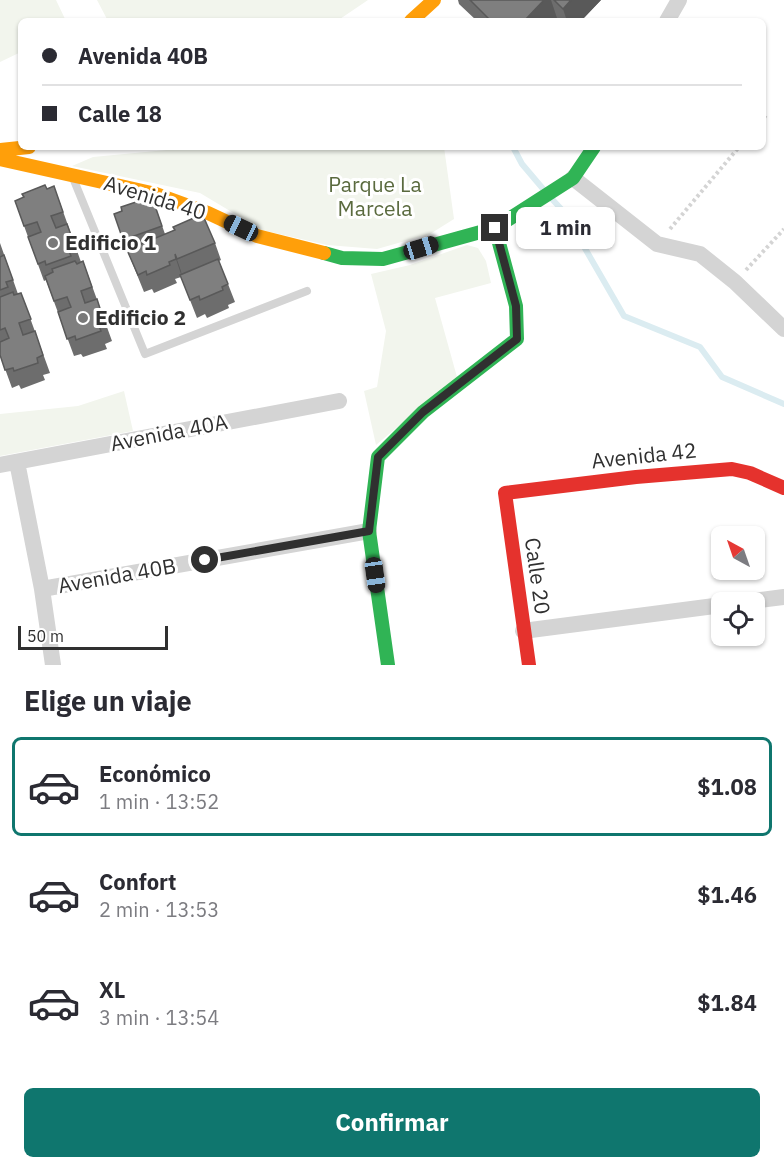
<!DOCTYPE html>
<html lang="es">
<meta charset="utf-8">
<style>
:root{--surface:#fff;--page:#f2f2f3;--text:#2b2b33;--muted:#7c7c81;--line:#e1e1e2;--accent:#0f766e}
body{margin:0;font-family:"IBM Plex Sans",sans-serif;background:var(--page);color:var(--text);height:100vh;display:flex;flex-direction:column;font-size:22px;white-space:nowrap}
*{box-sizing:border-box;margin:0}
p{font-size:20px;color:var(--muted)}
.icon{flex:none;width:33px;height:33px;fill:none;stroke:currentColor;stroke-width:2;stroke-linecap:round;stroke-linejoin:round}
.map{position:relative;height:665px;overflow:hidden}
.sheet{display:flex;flex-direction:column;background:var(--surface);flex:1}
.sheet>*{flex:none}
.top-card{position:absolute;left:18px;top:18px;width:748px;height:132px;border-radius:9px;box-shadow:0 2px 4px #0004;display:grid;align-content:center;height:132px;padding:0 24px;background:var(--surface)}
.needle{width:39px;rotate:320deg}
.buttons{position:absolute;left:711px;top:526px;display:grid;gap:12px}
.buttons a{display:grid;place-items:center;width:54px;height:54px;border-radius:9px;background:var(--surface);box-shadow:0 2px 4px #0004;font-size:30px}
.scale{position:absolute;left:18px;bottom:15px;width:150px;box-sizing:border-box;padding-left:6px;border:3px solid #303030;border-top:0;font-size:16px;line-height:21px;white-space:nowrap;color:#303030;-webkit-text-stroke:4px #fff;paint-order:stroke}
.end{position:absolute;width:27px;height:27px;margin:-14px;border:8px solid #303030;background:#fff;box-shadow:0 0 0 3px #fff}
.from{border-radius:50%}
.bubble{position:absolute;height:42px;border-radius:9px;background:var(--surface);box-shadow:0 2px 4px #0004;font-size:20px;font-weight:800;line-height:42px;text-align:center}
.car{position:absolute;width:18px;height:36px;margin:-18px -9px;border-radius:8px;box-shadow:0 0 4px 2px #0007;background:linear-gradient(#222 24%,#8ab4d8 0 40%,#222 0 76%,#8ab4d8 0 86%,#222 0)}
.top-card b{display:flex;align-items:center;gap:21px;height:57px;font-size:22px}
.top-card b+b{border-top:2px solid var(--line)}
.top-card i{width:15px;height:15px;background:var(--text)}
ul{padding:0;list-style:none}
li{display:flex;align-items:center;gap:18px;height:99px;margin:0 12px 9px;padding:0 12px;border:3px solid transparent;border-radius:9px}
li div{flex:1}
li b{display:block;font-size:22px}
li em{font-style:normal;font-weight:800}
li.current{border-color:var(--accent)}
li>.icon{width:54px;height:54px;stroke-width:1.5}
h2{padding:0 24px;font-size:27px;line-height:72px}
.cta{display:flex;gap:12px;margin-top:auto;padding:12px 24px}
.cta a{flex:1;height:69px;border-radius:9px;background:var(--accent);color:#fff;font-size:24px;font-weight:800;line-height:69px;text-align:center}
.map>svg:first-child{display:block}
.green{fill:#f2f5ed}
.lines{fill:none;stroke-linecap:round;stroke-linejoin:round}
.stream{stroke:#dbecf1;stroke-width:6}
.path{stroke:#d4d4d4;stroke-width:4;stroke-dasharray:3 3;stroke-linecap:butt}
.lane{stroke:#d4d4d4;stroke-width:8}
.street{stroke:#d4d4d4;stroke-width:16}
.fast{stroke:#30b455;stroke-width:14}
.slow{stroke:#ff9f0a;stroke-width:14}
.jam{stroke:#e5322d;stroke-width:14}
.wall{fill:#6d6d6d}
.shaded-wall{fill:#595959}
.building{fill:#7f7f7f;stroke:#595959;stroke-width:1.5}
.route{stroke:#303030;stroke-width:8}
.poi-dot{fill:#787878;stroke:#fff;stroke-width:2}
.labels{text-anchor:middle;stroke-width:6;stroke-linejoin:round;paint-order:stroke}
.park-label{font-size:21px;fill:#5a6a3e;stroke:#fff}
.street-label{font-size:21px;fill:#303030;stroke:#fff}
.poi-label{font-size:21px;font-weight:bold;fill:#303030;stroke:#fff;text-anchor:start}
</style>
<div class="map">
<svg width="784" height="665" viewBox="0 0 784 665">
<rect width="100%" height="100%" fill="#fff"/>
<!-- green -->
<path class="green" d="M 0,0 L 56,0 L 66,21 L 21,21 L 21,52 L 0,62 Z
M 97,0 L 368,0 L 337,21 L 108,21 Z
M 198,147 L 444,147 L 454,219 L 430,234 L 377,249 L 327,245 L 262,230 L 200,193 L 72,166 L 93,157 Z
M 467,245 L 478,248 L 486,261 L 491,283 L 435,298 L 457,377 L 376,445 L 364,391 L 377,387 L 386,331 L 371,274 L 410,265 Z
M 124,391 L 133,431 L 0,456 L 0,414 L 78,406 Z"/>
<g class="lines">
<!-- stream -->
<path class="stream" d="M 513,147 L 522,164 L 544,190
M 551,198 L 564,212 L 624,316 L 700,347 L 722,377 L 784,404"/>
<!-- path -->
<path class="path" d="M 764,118 L 766,115
M 670,229 L 739,147
M 746,270 L 784,229"/>
<!-- lane -->
<path class="lane" d="M 73,178 L 145,354 L 307,291"/>
<!-- street -->
<path class="street" d="M 667,21 L 679,0
M 573,178 L 657,244 L 700,254 L 735,282 L 784,329
M 17,462 L 42,589 L 53,665
M 0,465 L 339,401
M 42,589 L 369,531
M 737,603 L 784,597
M 523,631 L 722,605"/>
<!-- fast -->
<path class="fast" d="M 324,253 L 342,258 L 383,259 L 495,228 L 573,178 L 594,147
M 388,665 L 369,531 L 378,457 L 423,412 L 517,339 L 516,306 L 495,228"/>
<!-- slow -->
<path class="slow" d="M 411,21 L 434,0
M 0,150 L 29,147
M 0,159 L 156,194 L 208,213 L 257,236 L 324,253"/>
<!-- jam -->
<path class="jam" d="M 529,665 L 505,493 L 636,477 L 732,469 L 750,473 L 784,488"/>
</g>
<!-- wall -->
<path class="wall" d="M 458,0 L 601,0 L 581,21 L 561,21 L 557,18 L 554,21 L 477,21 L 459,4 Z
M 54,186 L 81,262 L 83,261 L 112,341 L 105,344 L 107,349 L 83,357 L 81,354 L 74,356 L 46,280 L 44,281 L 15,201 Z
M 153,200 L 165,234 L 198,220 L 215,243 L 221,260 L 219,261 L 235,302 L 228,305 L 229,308 L 207,318 L 205,314 L 197,318 L 181,277 L 175,279 L 177,283 L 154,293 L 152,289 L 144,292 L 123,240 L 146,202 Z
M 0,243 L 18,294 L 21,293 L 50,373 L 43,375 L 45,380 L 21,389 L 19,385 L 12,388 L 0,355 Z"/>
<!-- shaded-wall -->
<path class="shaded-wall" d="M 544,0 L 551,0 L 557,18 L 554,21 L 524,21 Z
M 571,0 L 601,0 L 581,21 L 567,21 L 563,9 Z
M 175,254 L 181,271 L 182,277 L 176,259 Z"/>
<!-- building -->
<path class="building" d="M 470,0 L 544,0 L 524,21 L 491,21 Z
M 554,0 L 571,0 L 563,9 Z
M 45,185 L 47,189 L 54,186 L 63,212 L 51,216 L 56,228 L 67,224 L 76,249 L 69,251 L 71,256 L 46,265 L 45,261 L 38,264 L 28,237 L 41,232 L 37,222 L 24,226 L 15,201 L 24,197 L 22,194 Z
M 145,199 L 146,202 L 153,200 L 162,226 L 123,240 L 114,214 L 122,211 L 121,207 Z
M 196,217 L 198,220 L 204,218 L 215,243 L 177,259 L 175,254 L 176,259 L 169,262 L 170,265 L 147,275 L 146,271 L 138,275 L 127,250 L 175,230 L 173,227 Z
M 4,255 L 13,280 L 6,282 L 8,287 L 0,290 L 0,257 Z
M 218,259 L 228,284 L 222,287 L 223,290 L 200,300 L 199,296 L 190,300 L 180,275 Z
M 75,261 L 77,264 L 83,261 L 92,287 L 81,291 L 85,303 L 97,299 L 105,324 L 99,326 L 101,331 L 76,340 L 75,336 L 67,339 L 58,312 L 71,307 L 67,297 L 54,301 L 45,276 L 53,272 L 52,269 Z
M 13,292 L 14,295 L 21,293 L 31,319 L 19,323 L 23,335 L 35,331 L 43,355 L 37,358 L 38,363 L 14,371 L 13,368 L 5,370 L 0,355 L 0,342 L 9,338 L 5,328 L 0,330 L 0,297 Z"/>
<g class="lines">
<!-- route -->
<path class="route" d="M 205,560 L 369,531 L 378,457 L 423,412 L 517,339 L 516,306 L 495,228"/>
</g>
<!-- markers -->
<g class="poi-dot">
<circle cx="53" cy="243" r="6"/>
<circle cx="83" cy="318" r="6"/>
</g>
<g class="labels">
<!-- park labels -->
<g class="park-label">
<text x="375" y="192">Parque La<tspan x="375" dy="24">Marcela</tspan></text>
</g>
<!-- street labels -->
<g class="street-label">
<text transform="translate(155 198) rotate(17)" y="7">Avenida 40</text>
<text transform="translate(169 433) rotate(-11)" y="7">Avenida 40A</text>
<text transform="translate(644 456) rotate(-6)" y="7">Avenida 42</text>
<text transform="translate(117 576) rotate(-10)" y="7">Avenida 40B</text>
<text transform="translate(537 576) rotate(82)" y="7">Calle 20</text>
</g>
<!-- poi labels -->
<g class="poi-label">
<text x="65" y="250">Edificio 1</text>
<text x="95" y="325">Edificio 2</text>
</g>
</g>
</svg>
<div class="buttons">
<a><svg class="needle" viewBox="-14 -14 28 28"><path d="M0-13l5 13h-10z" fill="#e53935"/><path d="M0 13l5-13h-10z" fill="#7c7c81"/></svg></a>
<a><svg class="icon" aria-label="locate" viewBox="0 0 24 24"><circle cx="12" cy="12" r="6"/><path d="M12 2v4M12 18v4M2 12h4M18 12h4"/></svg></a>
</div>
<div class="scale">50 m</div>
<i class="end from" style="left:205px;top:560px"></i>
<i class="end" style="left:495px;top:228px"></i>
<div class="bubble" style="left:516px;top:207px;width:99px">1 min</div>
<i class="car" style="left:241px;top:228px;rotate:295deg"></i>
<i class="car" style="left:421px;top:248px;rotate:73deg"></i>
<i class="car" style="left:375px;top:575px;rotate:172deg"></i>
<div class="top-card">
<b><i class="from"></i>Avenida 40B</b>
<b><i></i>Calle 18</b>
</div>
</div>
<section class="sheet">
<h2>Elige un viaje</h2>
<ul>
<li class="current"><svg class="icon" aria-label="car" viewBox="0 0 24 24"><path d="M5 17H2v-5l4-1 3-4h7l3 4 3 1v5h-3M9 17h6M6 11h13"/><circle cx="7" cy="17" r="2"/><circle cx="17" cy="17" r="2"/></svg><div><b>Económico</b><p>1 min · 13:52</p></div><em>$1.08</em></li>
<li><svg class="icon" aria-label="car" viewBox="0 0 24 24"><path d="M5 17H2v-5l4-1 3-4h7l3 4 3 1v5h-3M9 17h6M6 11h13"/><circle cx="7" cy="17" r="2"/><circle cx="17" cy="17" r="2"/></svg><div><b>Confort</b><p>2 min · 13:53</p></div><em>$1.46</em></li>
<li><svg class="icon" aria-label="car" viewBox="0 0 24 24"><path d="M5 17H2v-5l4-1 3-4h7l3 4 3 1v5h-3M9 17h6M6 11h13"/><circle cx="7" cy="17" r="2"/><circle cx="17" cy="17" r="2"/></svg><div><b>XL</b><p>3 min · 13:54</p></div><em>$1.84</em></li>
</ul>
<div class="cta"><a>Confirmar</a></div>
</section>
